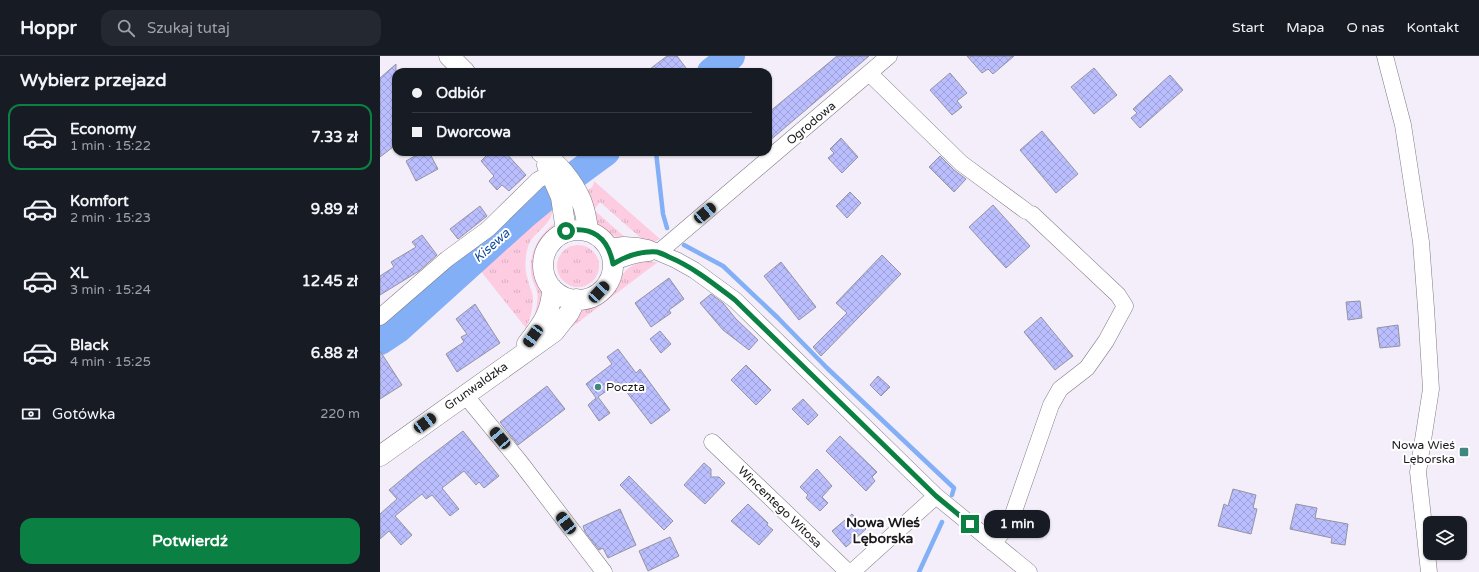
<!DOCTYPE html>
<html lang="pl">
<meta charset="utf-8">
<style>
:root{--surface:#171b24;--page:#242831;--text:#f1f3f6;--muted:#9ea1a6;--line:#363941;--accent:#0b8043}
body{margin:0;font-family:"Varela Round",sans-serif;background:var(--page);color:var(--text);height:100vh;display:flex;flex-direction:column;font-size:15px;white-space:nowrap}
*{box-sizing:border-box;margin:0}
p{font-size:13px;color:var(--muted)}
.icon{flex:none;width:22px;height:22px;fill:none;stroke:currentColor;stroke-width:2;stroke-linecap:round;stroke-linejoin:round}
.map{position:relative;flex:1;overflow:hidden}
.drawer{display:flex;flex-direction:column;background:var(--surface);width:380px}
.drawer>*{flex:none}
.hud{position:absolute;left:12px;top:12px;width:380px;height:88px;border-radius:12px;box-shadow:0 1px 3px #0004;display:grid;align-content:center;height:88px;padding:0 20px;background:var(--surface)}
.buttons{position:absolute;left:1043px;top:460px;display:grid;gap:8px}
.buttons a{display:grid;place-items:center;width:44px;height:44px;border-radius:8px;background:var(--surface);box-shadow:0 1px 3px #0004;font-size:20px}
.end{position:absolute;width:18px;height:18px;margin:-9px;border:5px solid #0b8043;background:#fff;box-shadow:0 0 0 2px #fff}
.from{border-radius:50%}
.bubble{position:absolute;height:28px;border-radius:12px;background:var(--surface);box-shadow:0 1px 3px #0004;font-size:13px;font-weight:800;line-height:28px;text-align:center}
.car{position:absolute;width:12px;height:24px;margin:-12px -6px;border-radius:5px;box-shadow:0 0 3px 1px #0007;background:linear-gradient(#222 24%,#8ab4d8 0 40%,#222 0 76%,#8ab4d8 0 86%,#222 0)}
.hud b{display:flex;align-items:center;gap:14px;height:38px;font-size:15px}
.hud b+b{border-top:1px solid var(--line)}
.hud i{width:10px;height:10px;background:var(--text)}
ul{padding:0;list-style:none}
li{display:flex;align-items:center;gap:12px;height:66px;margin:0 8px 6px;padding:0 12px;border:2px solid transparent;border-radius:12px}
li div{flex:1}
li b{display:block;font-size:15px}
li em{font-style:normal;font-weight:800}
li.active{border-color:var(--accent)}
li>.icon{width:36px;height:36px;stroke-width:1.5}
h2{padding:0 20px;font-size:18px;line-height:48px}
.pay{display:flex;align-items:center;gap:10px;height:44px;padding:0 20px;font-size:15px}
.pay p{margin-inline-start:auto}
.cta{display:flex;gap:8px;margin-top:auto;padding:8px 20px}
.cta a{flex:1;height:46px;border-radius:12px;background:var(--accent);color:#fff;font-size:16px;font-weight:800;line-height:46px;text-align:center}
header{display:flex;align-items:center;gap:24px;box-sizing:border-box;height:56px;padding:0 20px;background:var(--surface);border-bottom:1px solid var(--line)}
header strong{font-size:19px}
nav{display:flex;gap:22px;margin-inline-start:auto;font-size:14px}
.search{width:280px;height:36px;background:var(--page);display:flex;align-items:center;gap:10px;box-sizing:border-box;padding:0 14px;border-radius:12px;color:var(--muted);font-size:15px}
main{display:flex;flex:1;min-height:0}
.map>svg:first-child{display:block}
.grass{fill:url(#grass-tufts)}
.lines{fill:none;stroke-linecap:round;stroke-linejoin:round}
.stream{stroke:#82aff6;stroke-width:4.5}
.river{stroke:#82aff6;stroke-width:28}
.building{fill:url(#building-cross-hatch);stroke:#93949f}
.minor-casing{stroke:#807b86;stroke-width:17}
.major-casing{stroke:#807b86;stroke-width:21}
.minor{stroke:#fff;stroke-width:16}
.major{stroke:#fff;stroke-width:20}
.route{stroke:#0b8043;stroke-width:5}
.poi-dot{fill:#408781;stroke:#fff;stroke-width:1.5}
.labels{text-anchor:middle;stroke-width:4;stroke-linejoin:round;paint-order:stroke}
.street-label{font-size:12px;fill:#1a181c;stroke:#fff}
.poi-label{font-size:12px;fill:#1a181c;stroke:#fff;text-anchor:start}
.water-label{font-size:13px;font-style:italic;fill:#134a9b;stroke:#fff}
.quarter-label{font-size:14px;font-weight:bold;fill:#1a181c;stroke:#fff}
</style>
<header>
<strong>Hoppr</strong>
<div class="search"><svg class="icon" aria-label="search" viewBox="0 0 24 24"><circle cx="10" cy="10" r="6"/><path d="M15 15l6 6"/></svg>Szukaj tutaj</div>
<nav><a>Start</a><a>Mapa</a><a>O nas</a><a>Kontakt</a></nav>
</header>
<main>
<section class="drawer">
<h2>Wybierz przejazd</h2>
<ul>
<li class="active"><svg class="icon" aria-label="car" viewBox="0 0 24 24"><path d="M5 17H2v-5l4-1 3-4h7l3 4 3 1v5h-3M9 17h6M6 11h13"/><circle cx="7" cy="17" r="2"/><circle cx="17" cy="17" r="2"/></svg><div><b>Economy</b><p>1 min · 15:22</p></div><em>7.33 zł</em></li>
<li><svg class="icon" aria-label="car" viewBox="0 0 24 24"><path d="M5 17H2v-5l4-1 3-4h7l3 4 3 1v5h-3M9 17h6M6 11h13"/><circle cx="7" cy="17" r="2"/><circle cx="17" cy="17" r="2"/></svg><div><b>Komfort</b><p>2 min · 15:23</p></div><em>9.89 zł</em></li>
<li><svg class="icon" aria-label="car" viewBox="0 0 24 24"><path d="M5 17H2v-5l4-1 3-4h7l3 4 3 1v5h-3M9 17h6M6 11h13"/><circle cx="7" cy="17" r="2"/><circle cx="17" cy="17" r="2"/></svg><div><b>XL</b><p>3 min · 15:24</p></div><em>12.45 zł</em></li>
<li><svg class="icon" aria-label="car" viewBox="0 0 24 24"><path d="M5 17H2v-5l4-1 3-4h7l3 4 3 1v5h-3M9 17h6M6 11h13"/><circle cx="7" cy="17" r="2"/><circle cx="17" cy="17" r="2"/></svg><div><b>Black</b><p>4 min · 15:25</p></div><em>6.88 zł</em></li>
</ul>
<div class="pay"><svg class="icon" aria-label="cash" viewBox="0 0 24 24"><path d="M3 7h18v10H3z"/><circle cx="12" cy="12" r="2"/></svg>Gotówka<p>220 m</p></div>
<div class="cta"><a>Potwierdź</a></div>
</section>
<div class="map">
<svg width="1099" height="516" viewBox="0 0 1099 516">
<defs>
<pattern id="grass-tufts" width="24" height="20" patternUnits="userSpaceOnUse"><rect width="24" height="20" fill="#fecce0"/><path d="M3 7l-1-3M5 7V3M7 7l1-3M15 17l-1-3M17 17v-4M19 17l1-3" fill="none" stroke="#d9aec0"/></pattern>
<pattern id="building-cross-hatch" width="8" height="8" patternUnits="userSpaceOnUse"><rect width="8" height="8" fill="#babdfe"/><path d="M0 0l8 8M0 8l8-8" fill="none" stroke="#9fa2d9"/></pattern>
</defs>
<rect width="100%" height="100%" fill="#f4eefa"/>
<!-- grass -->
<path class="grass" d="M 214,125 L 280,183 L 274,186 L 263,184 L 220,146 L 214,154 L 247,183 C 237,183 222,175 216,167 C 211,160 208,145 205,137 L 213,130 Z
M 172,153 C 174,167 155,175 149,188 C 145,198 144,213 148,224 C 149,230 153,236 153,242 C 153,252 150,264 146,272 L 99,213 Z
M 174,168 L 173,173 L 160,188 L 156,202 L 156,221 L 162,237 L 162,244 L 154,264 C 155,255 159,245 157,236 C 156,231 153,227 152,222 C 147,201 157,180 174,168 Z
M177 210a21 21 0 1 1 42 0a21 21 0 1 1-42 0Z
M 265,205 L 278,206 L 164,292 C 174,281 186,265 198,256 C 206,251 216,250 223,244 C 241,229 238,211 265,205 Z"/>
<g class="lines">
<!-- stream -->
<path class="stream" d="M 276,96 L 283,158 L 287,172
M 304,189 L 343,210 L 398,262 L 447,312 L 574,432 L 572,439
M 539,516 L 562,466"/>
<!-- river -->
<path class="river" d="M 331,16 L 351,0
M 0,285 L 18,273 L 143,160 L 177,132 L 226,96"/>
</g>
<!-- building -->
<path class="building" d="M 287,0 L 297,0 L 309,16 L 266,16 Z
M 457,0 L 489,0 L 388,86 L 388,57 Z
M 587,0 L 634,0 L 613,18 L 608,13 L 602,17 Z
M 16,8 L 16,83 L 12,87 L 13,91 L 0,101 L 0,22 Z
M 714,12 L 737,39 L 714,58 L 691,31 Z
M 570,17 L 587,37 L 577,45 L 582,51 L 572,59 L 550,34 Z
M 790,19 L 803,34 L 760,72 L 751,62 L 757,57 L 753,53 Z
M 662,75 L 698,118 L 676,137 L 640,94 Z
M 461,82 L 478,101 L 462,117 L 448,102 L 454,97 L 450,93 Z
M 42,96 L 49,96 L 58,113 L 36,125 L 26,105 Z
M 110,96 L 125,96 L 146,119 L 129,135 L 122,129 L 117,134 L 109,125 L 114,120 L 101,105 Z
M 560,100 L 574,114 L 586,123 L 574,136 L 549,111 Z
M 470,136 L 481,147 L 467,162 L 456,150 Z
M 613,149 L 650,190 L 626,212 L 589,171 Z
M 100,150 L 107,160 L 78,183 L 70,173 Z
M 42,179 L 57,199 L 39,215 L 0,239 L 0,220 L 14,211 L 11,206 L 36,191 L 32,186 Z
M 502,199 L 521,218 L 441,300 L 433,291 L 467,257 L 456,247 Z
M 401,206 L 436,251 L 419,264 L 384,220 Z
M 289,222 L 304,243 L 289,254 L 291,257 L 271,271 L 255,247 Z
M 331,238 L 343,247 L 356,263 L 378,284 L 369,294 L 343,274 L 320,247 Z
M 980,245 L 982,262 L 968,264 L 966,246 Z
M 95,248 L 120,287 L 77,316 L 66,298 L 84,286 L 81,281 L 87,278 L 76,263 Z
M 661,261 L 693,300 L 675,314 L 644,276 Z
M 1018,269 L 1020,290 L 1000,292 L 997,272 Z
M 280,275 L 291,288 L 281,297 L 270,283 Z
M 238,293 L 256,317 L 260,313 L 290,354 L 271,368 L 239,326 L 218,341 L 230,357 L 219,365 L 208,349 L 216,342 L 206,328 L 232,308 L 227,301 Z
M 0,295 L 22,329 L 0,343 Z
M 366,309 L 391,334 L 376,349 L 351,324 Z
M 498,320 L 510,331 L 501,340 L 490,329 Z
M 167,330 L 185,353 L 138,389 L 120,366 Z
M 423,343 L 438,359 L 428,369 L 412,353 Z
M 83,375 L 119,420 L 104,432 L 99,426 L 96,429 L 84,415 L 62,432 L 79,453 L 70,460 L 52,439 L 46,443 L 42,438 L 15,460 L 32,479 L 21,489 L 9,475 L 0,483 L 0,458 L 17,443 L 9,434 L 40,408 Z
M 460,380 L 497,416 L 492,421 L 495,425 L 486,435 L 446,395 Z
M 324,407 L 331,413 L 331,421 L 339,421 L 345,427 L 325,448 L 304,429 Z
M 437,413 L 452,430 L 442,441 L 448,447 L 440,455 L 426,442 L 428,439 L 420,431 Z
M 249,420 L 293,465 L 284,474 L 240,429 Z
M 853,433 L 876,439 L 873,452 L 877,453 L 871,478 L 838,470 L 844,448 L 848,450 Z
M 368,448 L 388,467 L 387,469 L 393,474 L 379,489 L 351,465 Z
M 916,448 L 937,452 L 935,462 L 968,468 L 965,489 L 951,487 L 952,482 L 910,473 Z
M 240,453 L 256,489 L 228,502 L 223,492 L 219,494 L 205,476 L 203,470 Z
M 472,458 L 486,473 L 466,491 L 452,475 Z
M 290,481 L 299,500 L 268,515 L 259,495 Z"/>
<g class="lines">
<defs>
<path id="minor" d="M 1005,0 L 1023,69 L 1041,186 L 1046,252 L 1051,333 L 1038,416 L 1049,516
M 489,17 L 581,107 L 646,155
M 228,191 L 244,189 L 258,190 L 268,192 L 296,204 L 314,214 L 355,244 L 556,440 L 649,516
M 279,196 L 509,0
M 233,207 C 245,201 256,198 269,197
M 0,261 L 67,203 L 108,173 L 158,124 L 180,112
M 85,339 L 140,406 L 224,516
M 332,386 L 468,516
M 613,487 L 627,471 L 632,461 L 671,349 L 680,333 L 707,312 L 726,285 L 745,250 L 738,239 L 652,158
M 472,516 L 556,440"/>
<path id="major" d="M 69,0 L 85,16
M 161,96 C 178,107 193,126 201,144 C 205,154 207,165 208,175
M 167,109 L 181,141 L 186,175
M163 209a35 35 0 1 1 70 0a35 35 0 1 1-70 0Z
M 147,288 C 161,270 172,256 172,232
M 0,400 L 174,276 L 189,257 L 196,243"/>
</defs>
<!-- minor casing -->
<use href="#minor" class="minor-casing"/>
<!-- major casing -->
<use href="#major" class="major-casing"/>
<!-- minor -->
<use href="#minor" class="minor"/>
<!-- major -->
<use href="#major" class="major"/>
</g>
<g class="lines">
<!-- route -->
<path class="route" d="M 186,175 C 212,170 228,181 233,208 C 246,200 262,195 277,196 C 281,197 285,199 289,201 C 313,211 334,228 355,244 L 556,440 L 590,468"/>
</g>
<!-- markers -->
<g class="poi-dot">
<circle cx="218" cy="331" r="4"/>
<rect x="1079" y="391" width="10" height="10" rx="2"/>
</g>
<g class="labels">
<!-- street labels -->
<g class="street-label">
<text transform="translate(431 67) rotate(-40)" y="4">Ogrodowa</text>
<text transform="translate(96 330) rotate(-35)" y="4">Grunwaldzka</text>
<text transform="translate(400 451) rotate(44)" y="4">Wincentego Witosa</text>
</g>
<!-- poi labels -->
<g class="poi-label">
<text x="226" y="335">Poczta</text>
<text x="1075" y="393" text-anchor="end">Nowa Wieś<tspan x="1075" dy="14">Lęborska</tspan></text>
</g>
<!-- water labels -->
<g class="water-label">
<text transform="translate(111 189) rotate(-42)" y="5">Kisewa</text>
</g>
<!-- quarter labels -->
<g class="quarter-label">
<text x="503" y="471">Nowa Wieś<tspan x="503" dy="16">Lęborska</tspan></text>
</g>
</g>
</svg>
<div class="buttons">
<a><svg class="icon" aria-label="layers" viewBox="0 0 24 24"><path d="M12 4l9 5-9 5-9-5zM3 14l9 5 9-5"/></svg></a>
</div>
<i class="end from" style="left:186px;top:175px"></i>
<i class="end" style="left:590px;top:468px"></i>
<div class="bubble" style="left:604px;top:454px;width:66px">1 min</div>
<i class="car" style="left:325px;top:157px;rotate:50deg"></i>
<i class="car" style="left:219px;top:236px;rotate:43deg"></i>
<i class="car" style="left:153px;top:280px;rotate:216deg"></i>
<i class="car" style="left:45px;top:367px;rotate:54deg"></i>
<i class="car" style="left:120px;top:382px;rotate:320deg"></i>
<i class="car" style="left:186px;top:467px;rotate:323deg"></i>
<div class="hud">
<b><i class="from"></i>Odbiór</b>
<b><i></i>Dworcowa</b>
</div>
</div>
</main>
